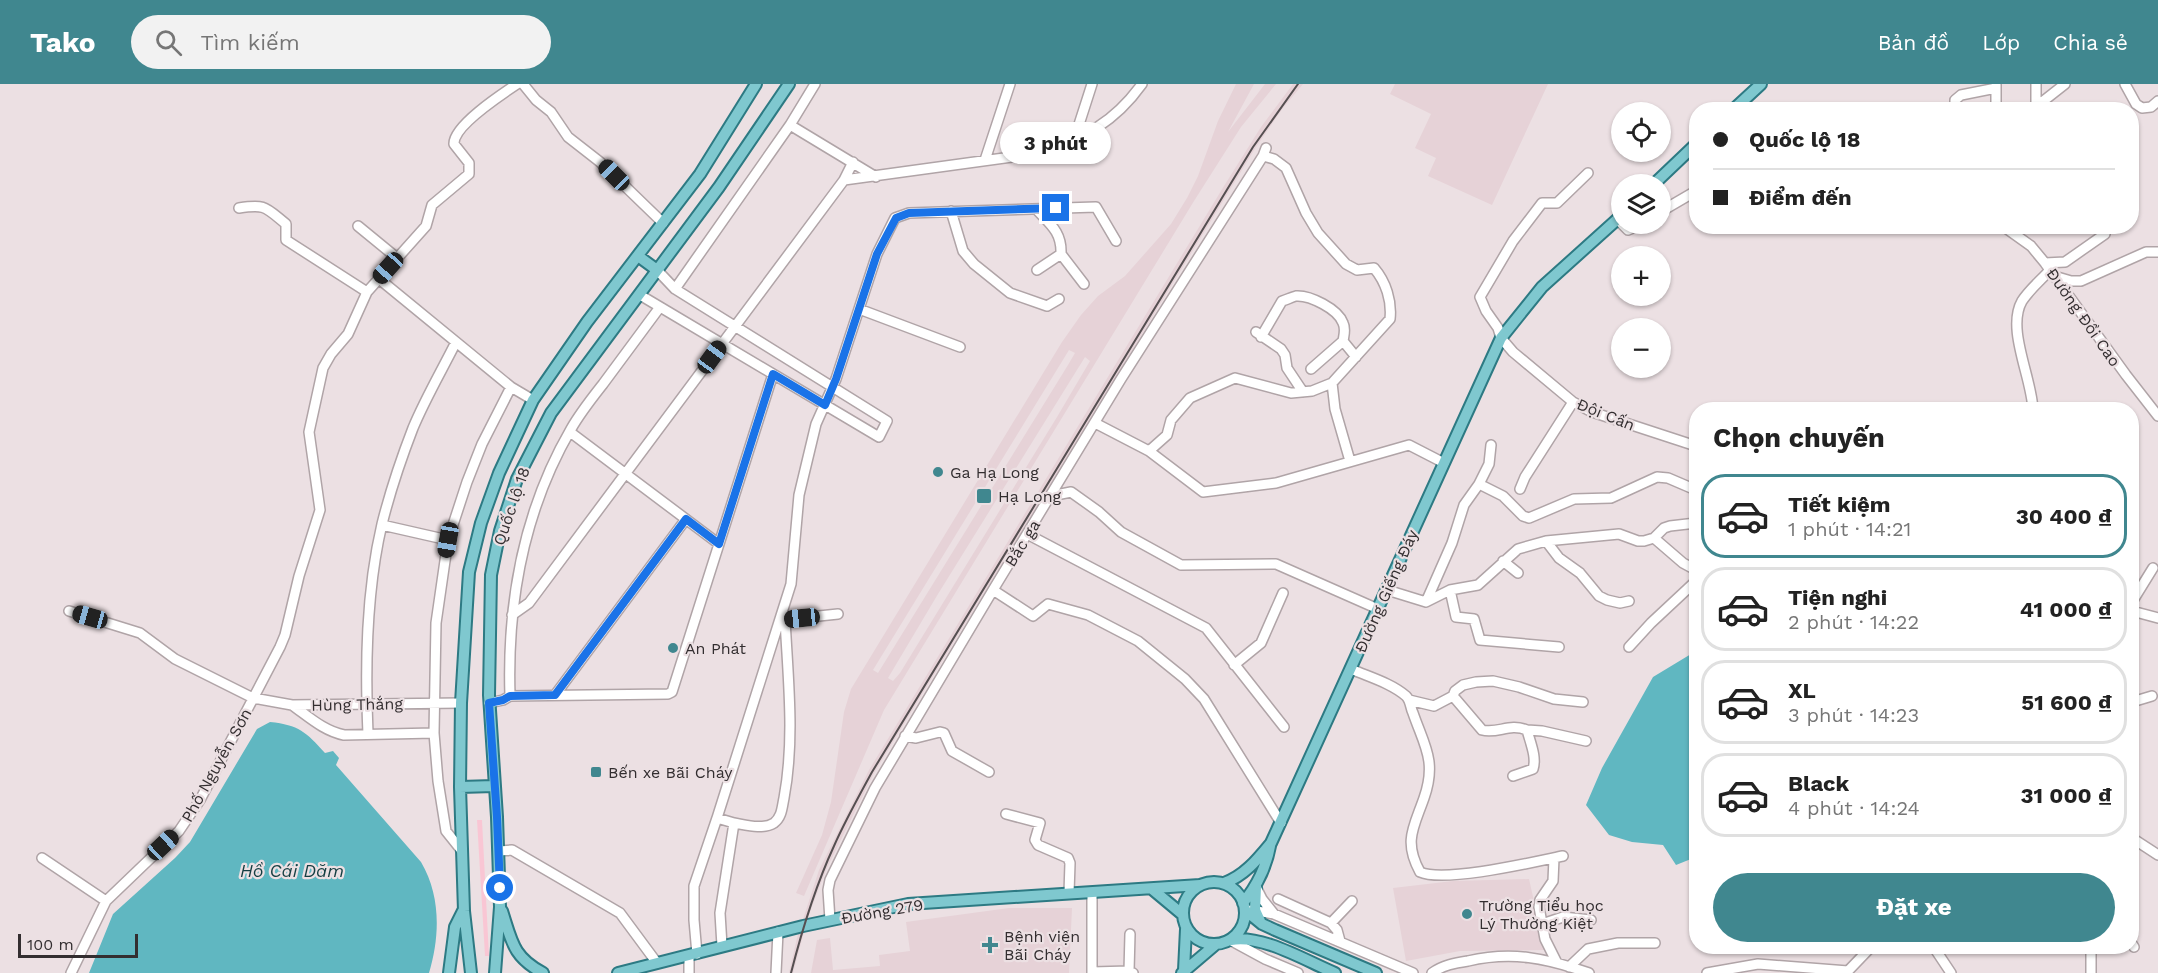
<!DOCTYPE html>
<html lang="vi">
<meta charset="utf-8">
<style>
:root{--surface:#fff;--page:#f2f2f2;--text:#222;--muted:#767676;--line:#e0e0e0;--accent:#40878f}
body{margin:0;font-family:"Work Sans",sans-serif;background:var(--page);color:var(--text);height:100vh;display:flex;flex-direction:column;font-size:22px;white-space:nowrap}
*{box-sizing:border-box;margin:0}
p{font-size:20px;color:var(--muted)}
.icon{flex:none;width:33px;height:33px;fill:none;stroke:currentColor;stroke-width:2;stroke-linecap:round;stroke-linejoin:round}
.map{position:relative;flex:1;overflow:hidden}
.side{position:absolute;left:1689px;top:318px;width:450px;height:552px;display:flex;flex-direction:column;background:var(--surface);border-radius:24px;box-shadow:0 2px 4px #0004}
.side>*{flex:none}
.top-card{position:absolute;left:1689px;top:18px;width:450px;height:132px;border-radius:24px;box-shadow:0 2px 4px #0004;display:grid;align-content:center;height:132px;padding:0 24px;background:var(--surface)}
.fabs{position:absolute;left:1611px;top:18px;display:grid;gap:12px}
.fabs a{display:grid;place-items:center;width:60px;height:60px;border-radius:50%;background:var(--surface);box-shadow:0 2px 4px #0004;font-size:30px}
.scale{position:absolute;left:18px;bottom:15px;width:120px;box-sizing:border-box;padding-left:6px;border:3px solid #332e30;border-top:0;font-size:16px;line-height:21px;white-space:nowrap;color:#332e30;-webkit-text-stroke:4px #ece0e3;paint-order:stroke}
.end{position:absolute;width:27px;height:27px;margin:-14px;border:8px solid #1a73e8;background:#fff;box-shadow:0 0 0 3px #fff}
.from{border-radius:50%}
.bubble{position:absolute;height:42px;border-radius:21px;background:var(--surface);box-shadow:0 2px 4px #0004;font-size:20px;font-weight:700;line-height:42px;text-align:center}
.car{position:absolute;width:18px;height:36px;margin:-18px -9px;border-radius:8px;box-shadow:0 0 4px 2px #0007;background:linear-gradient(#222 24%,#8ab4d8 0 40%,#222 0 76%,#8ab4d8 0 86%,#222 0)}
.top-card b{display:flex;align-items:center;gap:21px;height:57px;font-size:22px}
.top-card b+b{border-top:2px solid var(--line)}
.top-card i{width:15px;height:15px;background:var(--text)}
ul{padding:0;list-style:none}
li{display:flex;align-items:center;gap:18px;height:84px;margin:0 12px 9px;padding:0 12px;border:3px solid var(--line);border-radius:24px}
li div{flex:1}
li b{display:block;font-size:22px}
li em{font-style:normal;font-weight:700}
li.on{border-color:var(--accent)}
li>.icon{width:54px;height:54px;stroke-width:1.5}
h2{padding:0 24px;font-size:27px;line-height:72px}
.action{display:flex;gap:12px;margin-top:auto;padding:12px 24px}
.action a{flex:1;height:69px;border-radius:36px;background:var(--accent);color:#fff;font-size:24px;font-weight:700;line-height:69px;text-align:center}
header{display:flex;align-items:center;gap:36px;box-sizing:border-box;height:84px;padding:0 30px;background:var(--accent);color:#fff}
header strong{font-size:28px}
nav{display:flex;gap:33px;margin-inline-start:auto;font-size:21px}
.search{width:420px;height:54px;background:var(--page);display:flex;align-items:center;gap:15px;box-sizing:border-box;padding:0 21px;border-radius:33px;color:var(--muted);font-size:22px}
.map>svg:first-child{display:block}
.built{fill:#e6d2d7;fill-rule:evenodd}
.green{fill:#f9c6d4}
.water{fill:#60b7c1}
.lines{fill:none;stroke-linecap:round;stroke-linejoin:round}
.minor-casing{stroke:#b0a4a7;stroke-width:12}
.major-casing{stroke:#2d7a83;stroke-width:14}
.minor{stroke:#fff;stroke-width:9}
.major{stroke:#7fc8cf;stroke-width:10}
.rail{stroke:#554f51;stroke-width:2}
.route{stroke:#1a73e8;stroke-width:8}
.poi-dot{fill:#40878f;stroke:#ece0e3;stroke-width:2}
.labels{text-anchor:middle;stroke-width:4.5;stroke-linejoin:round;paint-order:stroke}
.street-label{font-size:16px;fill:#332e30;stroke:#ece0e3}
.poi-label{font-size:16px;fill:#332e30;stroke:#ece0e3;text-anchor:start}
.water-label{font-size:18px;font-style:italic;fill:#143e42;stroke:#ece0e3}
</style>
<header>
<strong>Tako</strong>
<div class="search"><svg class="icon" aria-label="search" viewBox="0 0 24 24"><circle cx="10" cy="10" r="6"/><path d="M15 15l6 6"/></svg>Tìm kiếm</div>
<nav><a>Bản đồ</a><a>Lớp</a><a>Chia sẻ</a></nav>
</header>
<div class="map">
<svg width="2158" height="889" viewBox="0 0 2158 889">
<rect width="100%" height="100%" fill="#ece0e3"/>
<!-- built -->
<path class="built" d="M 1236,0 L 1254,0 L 1228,48 L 1265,0 L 1276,0 L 1241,43 L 1194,117 L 884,626 L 804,812 L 796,809 L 822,751 L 831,718 L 844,628 L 851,605 L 1062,258 L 1081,231 L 1098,212 L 1125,192 L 1171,140 L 1187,114 L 1198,92 L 1218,37 ZM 1069,266 L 1075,269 L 1068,281 L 878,589 L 873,586 ZM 1085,273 L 1090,277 L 1057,333 L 900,589 L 893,597 L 888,594 L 938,510 Z
M 1293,0 L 1303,0 L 1283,24 L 1256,63 L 874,689 L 826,786 L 808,833 L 793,889 L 789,889 L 797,854 L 819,786 L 869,686 L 1224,102 L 1261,43 Z
M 1395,0 L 1548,0 L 1492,121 L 1428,92 L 1436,74 L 1415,64 L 1431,30 L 1390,10 Z
M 1529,795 L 1545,866 L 1460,867 L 1406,877 L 1393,804 L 1453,797 Z
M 1009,824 L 1072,824 L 1069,889 L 811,889 L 817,856 L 830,854 L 833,886 L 880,882 L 879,871 L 910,867 L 906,838 Z"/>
<!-- green -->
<path class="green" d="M 477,736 L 482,736 L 489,872 L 485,872 Z"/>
<!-- water -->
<path class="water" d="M 1696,567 L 1696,773 L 1676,781 L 1663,761 L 1632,758 L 1609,751 L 1586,721 L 1602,684 L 1653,593 Z
M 270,638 C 299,641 306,648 325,669 L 333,667 L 339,674 L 336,681 L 421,778 C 441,812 440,852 429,889 L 89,889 L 113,830 L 175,774 L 190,758 L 257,645 Z"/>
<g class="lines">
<defs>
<path id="minor" d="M 523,0 L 536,16 L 551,28 L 568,53 L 600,78 L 663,139
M 2036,0 L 2036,26
M 2125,0 L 2136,20 L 2142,24 L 2151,23 L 2158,17
M 1996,1 L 1996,26
M 2037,22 L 2065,0
M 1955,26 L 1955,16 L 1961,11 L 1996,4
M 790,41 L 876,93
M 1074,56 L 1092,0
M 985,76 L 1010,0
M 1588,89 L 1557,119 L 1542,119 L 1513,157 L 1480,213 L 1486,227 L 1498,244 L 1501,254 L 1513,268 L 1573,318 L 1592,328 L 1696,362
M 844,96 L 1041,69 C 1085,53 1114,39 1142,0
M 239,124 C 266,120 265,123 286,140 L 286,156 L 367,208
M 1036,125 C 1050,140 1062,148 1061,170 L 1084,200
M 951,127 L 963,167 L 974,180 L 1010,209 L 1047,222 L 1059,215
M 1660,128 L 1696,107
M 1617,135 L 1628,146 L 1642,140
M 358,142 L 397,174
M 2003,142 L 2031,162 L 2045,179 L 2126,291 L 2158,332
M 2045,179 L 2065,178 L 2105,150
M 1037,186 L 1061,170
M 2054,192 L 2071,197 L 2081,197 L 2146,168 L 2158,168
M 378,194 L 511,303 L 533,316
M 675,205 L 790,41 L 815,0
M 640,211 L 879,353 L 887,337 L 675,205 L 657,186
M 859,225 L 960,263
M 1256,248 L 1281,265 L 1285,271 L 1287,284 L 1303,308
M 1261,253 L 1282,217 C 1286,216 1292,213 1296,212 C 1310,211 1338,225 1343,239 C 1346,245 1344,251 1343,257 L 1356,273
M 1311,285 L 1343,257
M 1332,299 L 1335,325 L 1350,377
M 2033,326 C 2032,294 2006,245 2022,217 C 2029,206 2041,196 2050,186
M 1095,339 L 1149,367 L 1203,408 L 1276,399 L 1409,361 L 1444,379
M 570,348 L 719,460
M 1149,367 L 1167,351 L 1171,336 L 1190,314 L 1235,294 L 1291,309 L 1312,307 L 1332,299 L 1390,235 C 1392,217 1386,198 1374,184 L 1357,186 L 1346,180 L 1318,149 L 1306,129 L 1286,84 L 1274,75 L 1263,72
M 1479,400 L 1503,412 L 1523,432 L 1529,434 L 1574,415 L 1611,414 L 1657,393 L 1668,394 L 1696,406
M 1520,405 L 1525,393 L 1573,318
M 1051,412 L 1071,408 L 1099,428 L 1121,448 L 1181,481 L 1276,480 L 1378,525
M 382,441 L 448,456
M 1027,450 L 1206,544 L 1284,643
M 1654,454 L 1683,479 L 1696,486
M 1546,457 L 1559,474 L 1580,489 L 1599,512 L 1607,516 L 1620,519 L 1629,517
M 1503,477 L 1518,489
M 993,506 L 1033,532 L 1048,520 L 1088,531 L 1138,557 L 1185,595 L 1204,615 L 1281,739
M 1387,506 L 1426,518 L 1450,506 L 1478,501 L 1518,465 L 1546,457 L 1619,450 L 1638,457 L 1644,457 L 1654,454 L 1664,444 L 1670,442 L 1696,439
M 1450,506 L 1456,533 L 1474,535 L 1480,556 L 1559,563
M 1426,518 L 1452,459 L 1464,421 L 1479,400 L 1489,380 L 1491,361
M 2132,518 L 2153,484
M 69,527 L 140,549 L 175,575 L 253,614 L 292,621 L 461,619
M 2132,527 L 2158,534
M 512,531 L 529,519 L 844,96 L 853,78
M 781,536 L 838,530
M 1629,563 L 1651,539 L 1696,497
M 1234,581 L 1261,559 L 1283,509
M 1351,585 C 1369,593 1391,599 1406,612 C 1411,617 1410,623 1413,629 C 1424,661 1437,677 1424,714 C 1414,743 1403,757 1420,788 C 1444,799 1534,778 1563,772
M 555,611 L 686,435
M 510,612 C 507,519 524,426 571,345 C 580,329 592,314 603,300 C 622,274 641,249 660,223
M 1453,612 L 1482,646 C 1498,650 1509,639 1527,646 C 1530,658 1537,673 1533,685 L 1513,692
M 1409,616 L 1434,622 L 1453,612 L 1455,607 L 1463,601 L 1476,598 L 1493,597 L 1519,603 L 1554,615 L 1583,618
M 2132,618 L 2152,612
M 489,619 L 503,616 L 510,612 L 668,610 L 672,608 L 773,290
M 292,621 C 309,633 324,647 344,651 L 434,649
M 1527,646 L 1542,647 L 1586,657
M 368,650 C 365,581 366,508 382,440 C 390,408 401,375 413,344 C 425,315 442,286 456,258
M 905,652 L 916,654 L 940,648 L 944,649 L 952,667 L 989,688
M 1006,730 L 1040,739 L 1035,756 L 1038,761 L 1068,774 L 1070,779 L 1069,809
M 734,739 C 746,741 763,746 774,739 C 782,733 782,723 784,714 C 795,655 788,595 785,535
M 2132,754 L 2158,771
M 462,767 L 446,747 L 438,697 L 434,649 L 436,539 L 448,456 L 467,398 L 482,360 L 511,303
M 499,767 L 512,766 L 620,829 L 657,879
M 42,774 L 106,817
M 1554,774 L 1553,797 L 1540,816 L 1539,823 L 1545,855 L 1557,879
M 1256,803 L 1262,815 L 1274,830
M 1092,809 L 1092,889
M 1278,815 L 1331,839 L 1337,846 L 1340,857
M 1251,826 L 1274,830 L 1413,889
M 830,836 L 828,806 L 830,796 L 875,704 L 993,506 L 1121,295 L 1263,72 L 1266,64
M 1331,839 L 1352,817
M 1542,840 L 1563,833 L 1591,836
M 1230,856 L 1265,875 L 1298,889
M 2132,860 L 2134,863
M 722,862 L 720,829 L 734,739 L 717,734 L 791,500 L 799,411 L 816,340 L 836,295 L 877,170 L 895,134 L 909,129 L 1096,123 L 1116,157
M 1933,862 L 1951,889
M 697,870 L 694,836 L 694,802 L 717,734
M 1569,883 L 1588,865 L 1618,859 L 1655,859
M 1129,887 L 1130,850
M 1092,888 L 1129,887 L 1133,889
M 71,889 L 106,817 L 179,747 L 200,716 L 280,563 L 285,551 L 299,492 L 320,426 L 309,348 L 323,284 L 331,270 L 348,250 L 367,208 L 426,142 L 432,121 L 469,90 L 469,79 L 454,60 C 453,42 502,10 517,0
M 689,889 L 689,872
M 776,889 L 778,848
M 1432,889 C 1443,881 1455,879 1468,877 C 1512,867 1546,874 1589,889
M 1707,889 L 1758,880 L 1848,887 L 1872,862
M 2091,889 L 2091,862"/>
<path id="major" d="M 1733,26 L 1761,0
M 1654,100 L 1696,60
M 638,172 L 657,186
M 460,703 L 494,702
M1183 829a31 31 0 1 1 62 0a31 31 0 1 1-62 0Z
M 1224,799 C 1244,792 1257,776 1271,759 L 1501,254 L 1542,203 L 1622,131
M 1256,803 L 1255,826 L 1260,837
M 1152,805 L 1182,830
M 1243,819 C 1257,802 1266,784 1270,762
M 1245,826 L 1262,840 L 1275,846 L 1376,889
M 502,827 C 512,858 513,873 543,889
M 1231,856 C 1262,850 1306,877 1335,889
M 1184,886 L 1186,845
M 449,889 L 455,843 L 463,827
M 471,889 L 464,827 L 460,703 L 461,619 L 469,488 L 481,439 L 499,389 L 533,316 L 587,238 L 700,90 L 756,0
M 495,889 L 500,823 L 497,733 L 489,611 L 491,491 L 500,447 L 517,395 L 551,329 L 719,103 L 789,0
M 618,889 L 803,842 L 908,820 L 1200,801
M 1182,889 L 1215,861"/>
</defs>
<!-- minor casing -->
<use href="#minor" class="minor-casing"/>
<!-- major casing -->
<use href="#major" class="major-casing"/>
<!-- minor -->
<use href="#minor" class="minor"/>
<!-- major -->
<use href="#major" class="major"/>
<!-- rail -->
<path class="rail" d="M 791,889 C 802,846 815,803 834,762 C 845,737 859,712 872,688 L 1253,63 L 1298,0"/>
</g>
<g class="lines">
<!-- route -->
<path class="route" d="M 500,804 L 497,733 L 489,619 L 503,616 L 510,612 L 555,611 L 686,435 L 719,460 L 773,290 L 825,321 L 836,295 L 877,170 L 896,134 L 909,129 L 1056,124"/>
</g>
<!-- markers -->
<g class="poi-dot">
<circle cx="938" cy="388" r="6"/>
<rect x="976" y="404" width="16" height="16" rx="3"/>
<circle cx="673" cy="564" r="6"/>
<rect x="590" y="682" width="12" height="12" rx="3"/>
<circle cx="1467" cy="830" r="6"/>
<path d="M987 852h6v6h6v6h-6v6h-6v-6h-6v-6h6z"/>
</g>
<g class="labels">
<!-- street labels -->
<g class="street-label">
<text transform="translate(2084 233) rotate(55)" y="6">Đường Đồi Cao</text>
<text transform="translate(1606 330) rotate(22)" y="6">Đội Cấn</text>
<text transform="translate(511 422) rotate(-71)" y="6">Quốc lộ 18</text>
<text transform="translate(1022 459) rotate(-58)" y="6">Bắc ga</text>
<text transform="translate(1386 507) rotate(-66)" y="6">Đường Giếng Đáy</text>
<text transform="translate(357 620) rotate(-1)" y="6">Hùng Thắng</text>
<text transform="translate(216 681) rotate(-61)" y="6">Phố Nguyễn Sơn</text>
<text transform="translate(882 827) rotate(-10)" y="6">Đường 279</text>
</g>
<!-- poi labels -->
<g class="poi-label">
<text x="950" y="394">Ga Hạ Long</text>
<text x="998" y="418">Hạ Long</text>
<text x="685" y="570">An Phát</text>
<text x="608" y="694">Bến xe Bãi Cháy</text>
<text x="1479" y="827">Trường Tiểu học<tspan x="1479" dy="18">Lý Thường Kiệt</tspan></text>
<text x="1004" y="858">Bệnh viện<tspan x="1004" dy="18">Bãi Cháy</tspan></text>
</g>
<!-- water labels -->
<g class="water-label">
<text x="292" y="793">Hồ Cái Dăm</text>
</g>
</g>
</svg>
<div class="fabs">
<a><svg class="icon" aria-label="locate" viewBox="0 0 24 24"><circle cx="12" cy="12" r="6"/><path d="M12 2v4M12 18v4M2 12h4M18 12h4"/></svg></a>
<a><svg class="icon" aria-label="layers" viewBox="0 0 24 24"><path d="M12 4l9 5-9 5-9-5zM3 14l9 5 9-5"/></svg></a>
<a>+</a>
<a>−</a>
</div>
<div class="scale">100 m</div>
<i class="end from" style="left:500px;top:804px"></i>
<i class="end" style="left:1056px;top:124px"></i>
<div class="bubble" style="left:1000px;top:38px;width:111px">3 phút</div>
<i class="car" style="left:614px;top:91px;rotate:315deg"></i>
<i class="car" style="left:388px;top:184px;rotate:222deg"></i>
<i class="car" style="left:712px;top:273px;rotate:36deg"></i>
<i class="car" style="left:448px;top:456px;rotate:190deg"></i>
<i class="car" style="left:90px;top:533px;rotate:286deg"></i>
<i class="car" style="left:802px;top:534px;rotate:264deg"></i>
<i class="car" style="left:163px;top:761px;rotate:47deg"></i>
<div class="top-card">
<b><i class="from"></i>Quốc lộ 18</b>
<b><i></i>Điểm đến</b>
</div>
<section class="side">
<h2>Chọn chuyến</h2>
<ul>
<li class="on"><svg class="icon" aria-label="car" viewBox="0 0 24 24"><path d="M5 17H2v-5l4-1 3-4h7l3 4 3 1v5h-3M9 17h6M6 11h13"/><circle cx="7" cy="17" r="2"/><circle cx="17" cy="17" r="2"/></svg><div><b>Tiết kiệm</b><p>1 phút · 14:21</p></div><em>30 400 ₫</em></li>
<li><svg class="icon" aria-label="car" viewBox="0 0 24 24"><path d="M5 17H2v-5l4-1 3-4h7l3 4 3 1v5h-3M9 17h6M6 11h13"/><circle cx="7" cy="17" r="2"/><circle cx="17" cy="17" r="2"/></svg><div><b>Tiện nghi</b><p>2 phút · 14:22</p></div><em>41 000 ₫</em></li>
<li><svg class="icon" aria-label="car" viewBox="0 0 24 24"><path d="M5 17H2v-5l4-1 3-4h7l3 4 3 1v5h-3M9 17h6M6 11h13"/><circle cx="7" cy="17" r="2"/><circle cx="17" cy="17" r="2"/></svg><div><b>XL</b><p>3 phút · 14:23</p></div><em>51 600 ₫</em></li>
<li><svg class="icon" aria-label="car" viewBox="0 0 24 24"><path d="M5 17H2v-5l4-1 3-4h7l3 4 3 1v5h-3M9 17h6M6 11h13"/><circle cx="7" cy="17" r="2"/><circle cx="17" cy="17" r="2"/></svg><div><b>Black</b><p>4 phút · 14:24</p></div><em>31 000 ₫</em></li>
</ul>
<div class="action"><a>Đặt xe</a></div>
</section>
</div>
